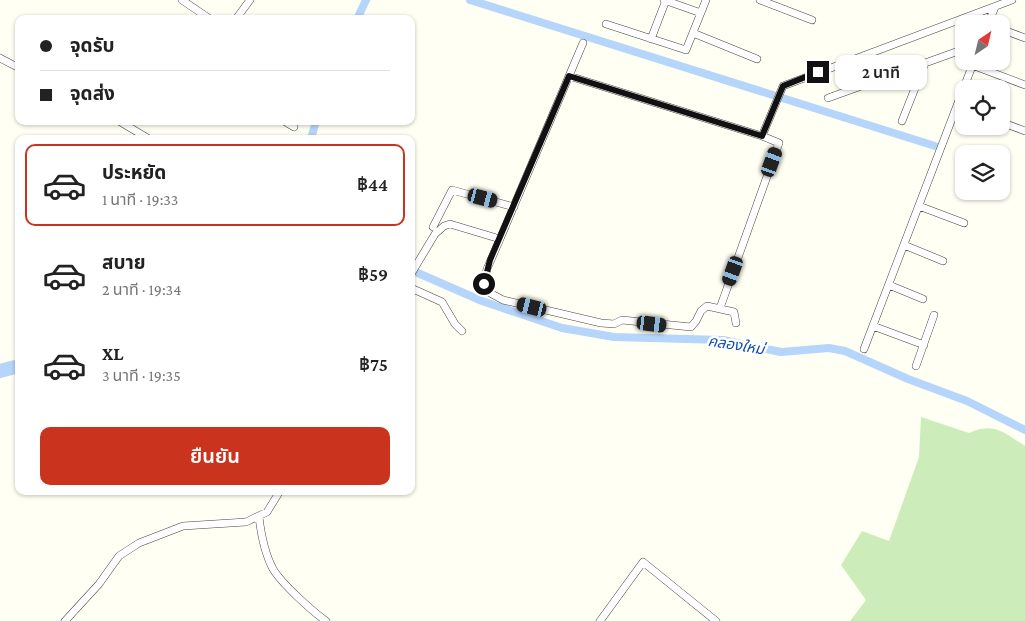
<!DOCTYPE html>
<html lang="th">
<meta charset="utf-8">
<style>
:root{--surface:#fff;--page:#f6f6f6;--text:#222;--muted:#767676;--line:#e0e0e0;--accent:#ca341f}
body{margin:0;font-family:"Crimson Pro","Noto Sans Thai",serif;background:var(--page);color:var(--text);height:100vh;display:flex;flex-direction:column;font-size:19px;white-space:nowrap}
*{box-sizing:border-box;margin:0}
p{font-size:16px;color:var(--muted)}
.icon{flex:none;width:28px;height:28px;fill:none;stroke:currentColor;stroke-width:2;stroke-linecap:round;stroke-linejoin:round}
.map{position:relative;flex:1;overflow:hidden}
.side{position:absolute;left:15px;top:135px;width:400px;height:360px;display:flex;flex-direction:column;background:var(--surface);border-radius:10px;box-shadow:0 1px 4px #0004}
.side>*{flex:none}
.banner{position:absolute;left:15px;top:15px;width:400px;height:110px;border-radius:10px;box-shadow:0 1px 4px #0004;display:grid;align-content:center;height:110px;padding:0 25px;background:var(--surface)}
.needle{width:32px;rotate:35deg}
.controls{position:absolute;left:955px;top:15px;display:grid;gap:10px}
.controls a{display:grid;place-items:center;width:55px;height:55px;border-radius:10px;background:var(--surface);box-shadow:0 1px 4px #0004;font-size:25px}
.end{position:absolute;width:22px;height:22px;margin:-11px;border:6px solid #111;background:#fff;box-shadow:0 0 0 2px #fff}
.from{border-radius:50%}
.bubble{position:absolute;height:35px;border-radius:10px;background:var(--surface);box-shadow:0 1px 4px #0004;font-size:16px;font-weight:600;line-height:35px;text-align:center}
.car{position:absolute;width:15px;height:30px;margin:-15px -8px;border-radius:6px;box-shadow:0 0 4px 1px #0007;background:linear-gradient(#222 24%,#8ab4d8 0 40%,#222 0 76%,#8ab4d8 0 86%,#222 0)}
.banner b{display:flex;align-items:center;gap:18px;height:48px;font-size:19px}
.banner b+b{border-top:1px solid var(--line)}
.banner i{width:12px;height:12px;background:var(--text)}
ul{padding:9px 0 0;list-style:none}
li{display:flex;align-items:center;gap:15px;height:82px;margin:0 10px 8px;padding:0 15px;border:2px solid transparent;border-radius:10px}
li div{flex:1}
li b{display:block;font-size:19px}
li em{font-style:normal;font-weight:600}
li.on{border-color:var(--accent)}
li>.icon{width:45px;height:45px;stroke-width:1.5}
.button{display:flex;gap:10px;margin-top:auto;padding:10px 25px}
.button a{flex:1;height:58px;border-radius:10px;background:var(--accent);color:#fff;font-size:20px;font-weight:600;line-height:58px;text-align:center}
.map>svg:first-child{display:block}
.green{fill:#ccedba}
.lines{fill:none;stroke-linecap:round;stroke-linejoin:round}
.canal{stroke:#b6d5fa;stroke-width:8}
.river{stroke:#b6d5fa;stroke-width:14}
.minor-casing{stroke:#444;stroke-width:8}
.minor{stroke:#fff;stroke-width:7}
.route{stroke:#111;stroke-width:6}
.labels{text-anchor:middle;stroke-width:5;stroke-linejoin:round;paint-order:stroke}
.water-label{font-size:15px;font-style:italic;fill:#114eac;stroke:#fff}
</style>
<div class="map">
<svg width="1025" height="621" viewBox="0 0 1025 621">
<rect width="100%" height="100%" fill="#fffff4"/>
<!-- green -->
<path class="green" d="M 921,417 L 969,433 C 994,422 1003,432 1025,446 L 1025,621 L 850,621 L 866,600 L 841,565 L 862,531 L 889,541 L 919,457 Z"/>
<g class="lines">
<!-- canal -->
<path class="canal" d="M 470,0 L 935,146
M 357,19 L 366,0
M 311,139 L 316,121
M 411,270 L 482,301 L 562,328 L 614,337 L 723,340 L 781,352 L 829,348 L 845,351 L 908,379 L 967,401 L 1025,430"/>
<!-- river -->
<path class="river" d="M 0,371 L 19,366"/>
<defs>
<path id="minor" d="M 182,0 L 210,19
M 664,0 L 701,13
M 760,0 L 812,20
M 236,19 L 250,0
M 606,24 L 686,50 L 706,0
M 988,24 L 995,7
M 1001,29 L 1025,38
M 693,33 L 757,59
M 651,39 L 666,0
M 0,58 L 19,68
M 972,65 L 1025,85
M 569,76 L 762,136 L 779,143 L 720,308
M 828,98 L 964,49
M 119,121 L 149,139
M 284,121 L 294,127
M 902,121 L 925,63
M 1001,122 L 1025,131
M 762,136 L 783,86 L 1012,0
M 919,206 L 964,223
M 433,227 L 452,190 L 514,207
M 500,239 L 583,43
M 904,245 L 943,261
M 411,274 L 435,234 L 444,226 L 450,224 L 500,239 L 487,269 L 483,287 L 490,293 L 503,300 L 601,323 L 614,324 L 622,320 L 691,327 L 696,321 L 701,311 L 707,306 L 734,312 L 736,323
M 889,285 L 923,299
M 411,288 L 442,302 L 455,324 L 462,331
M 873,326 L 924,345
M 864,349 L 974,61
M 916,366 L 934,315
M 259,517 C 261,534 265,554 273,569 C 282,584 312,611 326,621
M 65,621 L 99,584 L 119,556 L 139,543 L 183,526 L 246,522 L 267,512 L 280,491
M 600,621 L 643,562 L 716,621"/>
</defs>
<!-- minor casing -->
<use href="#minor" class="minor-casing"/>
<!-- minor -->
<use href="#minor" class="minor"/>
</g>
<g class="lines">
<!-- route -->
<path class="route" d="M 484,284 L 490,260 L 569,76 L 762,136 L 783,86 L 818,72"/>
</g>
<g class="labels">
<!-- water labels -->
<g class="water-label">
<text transform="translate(736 345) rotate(9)" y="5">คลองใหม่</text>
</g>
</g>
</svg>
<div class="controls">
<a><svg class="needle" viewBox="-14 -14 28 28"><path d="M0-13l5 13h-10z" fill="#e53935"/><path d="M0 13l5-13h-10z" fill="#767676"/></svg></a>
<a><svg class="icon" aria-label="locate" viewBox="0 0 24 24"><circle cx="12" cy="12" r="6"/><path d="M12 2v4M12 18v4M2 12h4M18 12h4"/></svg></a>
<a><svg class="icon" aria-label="layers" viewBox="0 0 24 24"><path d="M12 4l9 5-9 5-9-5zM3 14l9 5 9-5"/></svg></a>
</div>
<i class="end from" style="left:484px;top:284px"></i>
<i class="end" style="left:818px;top:72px"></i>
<div class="bubble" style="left:835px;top:55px;width:92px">2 นาที</div>
<i class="car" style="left:772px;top:162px;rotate:20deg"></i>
<i class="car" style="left:483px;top:198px;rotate:105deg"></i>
<i class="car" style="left:733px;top:271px;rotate:200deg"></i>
<i class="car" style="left:532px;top:307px;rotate:284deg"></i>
<i class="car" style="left:652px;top:324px;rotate:97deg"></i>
<div class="banner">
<b><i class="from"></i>จุดรับ</b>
<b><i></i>จุดส่ง</b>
</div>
<section class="side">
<ul>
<li class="on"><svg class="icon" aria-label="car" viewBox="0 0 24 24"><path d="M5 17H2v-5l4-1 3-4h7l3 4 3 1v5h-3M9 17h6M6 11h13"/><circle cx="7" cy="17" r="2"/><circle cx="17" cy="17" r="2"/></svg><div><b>ประหยัด</b><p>1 นาที · 19:33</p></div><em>฿44</em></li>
<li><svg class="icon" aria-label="car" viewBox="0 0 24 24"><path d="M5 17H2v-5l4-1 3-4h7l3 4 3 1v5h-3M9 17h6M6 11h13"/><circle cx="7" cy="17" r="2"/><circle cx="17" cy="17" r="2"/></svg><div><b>สบาย</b><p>2 นาที · 19:34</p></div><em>฿59</em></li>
<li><svg class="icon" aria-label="car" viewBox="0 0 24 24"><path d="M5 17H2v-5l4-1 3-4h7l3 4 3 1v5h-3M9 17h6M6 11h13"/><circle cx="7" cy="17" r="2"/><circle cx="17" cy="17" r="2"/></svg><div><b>XL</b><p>3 นาที · 19:35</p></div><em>฿75</em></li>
</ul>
<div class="button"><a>ยืนยัน</a></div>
</section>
</div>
